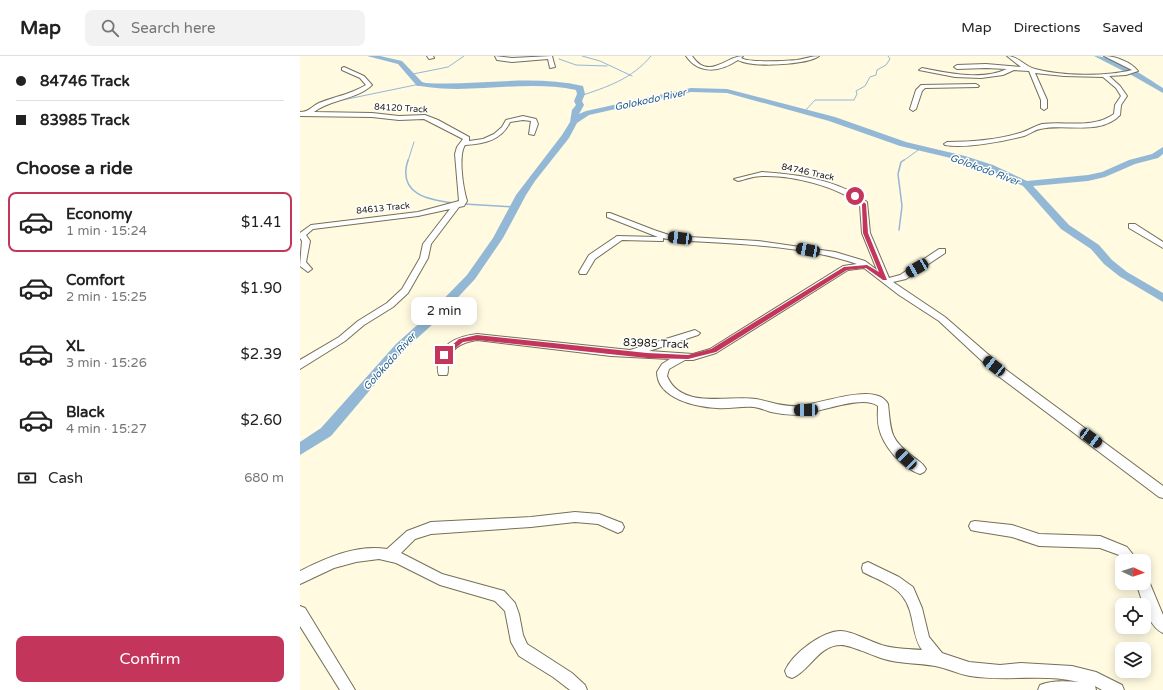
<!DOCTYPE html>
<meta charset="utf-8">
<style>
:root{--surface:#fff;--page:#f2f2f2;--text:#222;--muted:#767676;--line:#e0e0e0;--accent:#c4355c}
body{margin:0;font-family:"Varela Round",sans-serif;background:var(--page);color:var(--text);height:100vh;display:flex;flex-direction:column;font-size:15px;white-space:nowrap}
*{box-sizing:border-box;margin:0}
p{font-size:13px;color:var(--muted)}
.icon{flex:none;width:22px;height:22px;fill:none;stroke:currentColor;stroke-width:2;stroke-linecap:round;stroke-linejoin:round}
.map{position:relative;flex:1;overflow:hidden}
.side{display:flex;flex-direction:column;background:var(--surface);width:300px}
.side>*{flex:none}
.top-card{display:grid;align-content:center;height:88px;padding:0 16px;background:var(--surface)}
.needle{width:26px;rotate:94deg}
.controls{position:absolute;left:815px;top:498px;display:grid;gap:8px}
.controls a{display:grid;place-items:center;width:36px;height:36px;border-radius:8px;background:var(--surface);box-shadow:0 2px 10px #0003;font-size:20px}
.end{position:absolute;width:18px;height:18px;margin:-9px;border:5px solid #c4355c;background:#fff;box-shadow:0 0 0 2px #fff}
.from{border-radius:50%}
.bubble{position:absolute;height:28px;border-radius:8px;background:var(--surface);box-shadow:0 2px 10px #0003;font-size:13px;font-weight:600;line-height:28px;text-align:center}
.car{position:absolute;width:12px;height:24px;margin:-12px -6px;border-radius:5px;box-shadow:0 0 3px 1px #0007;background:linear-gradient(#222 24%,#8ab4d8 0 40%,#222 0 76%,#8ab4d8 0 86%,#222 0)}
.top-card b{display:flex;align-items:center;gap:14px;height:38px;font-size:15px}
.top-card b+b{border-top:1px solid var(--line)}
.top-card i{width:10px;height:10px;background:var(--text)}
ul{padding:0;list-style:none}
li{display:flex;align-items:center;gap:12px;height:60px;margin:0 8px 6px;padding:0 8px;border:2px solid transparent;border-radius:8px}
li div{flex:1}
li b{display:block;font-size:15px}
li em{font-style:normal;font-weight:600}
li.current{border-color:var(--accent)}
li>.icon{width:36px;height:36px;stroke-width:1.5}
h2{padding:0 16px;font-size:18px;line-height:48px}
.pay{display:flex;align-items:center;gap:10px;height:44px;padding:0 16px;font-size:15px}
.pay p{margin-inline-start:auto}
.button{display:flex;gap:8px;margin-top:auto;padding:8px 16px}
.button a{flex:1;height:46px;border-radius:8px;background:var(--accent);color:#fff;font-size:16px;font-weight:600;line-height:46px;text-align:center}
header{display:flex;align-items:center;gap:24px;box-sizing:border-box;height:56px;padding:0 20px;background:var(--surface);border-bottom:1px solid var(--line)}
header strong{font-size:19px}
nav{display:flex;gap:22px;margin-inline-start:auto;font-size:14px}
.search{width:280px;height:36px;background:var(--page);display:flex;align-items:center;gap:10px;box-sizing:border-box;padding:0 14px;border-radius:8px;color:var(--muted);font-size:15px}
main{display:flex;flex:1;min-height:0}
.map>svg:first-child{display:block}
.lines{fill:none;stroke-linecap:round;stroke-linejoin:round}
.stream-far1{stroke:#93b8d6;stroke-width:1}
.stream{stroke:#93b8d6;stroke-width:1.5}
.river{fill:#93b8d6;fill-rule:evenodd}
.minor-casing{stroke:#747059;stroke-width:2}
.minor{fill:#fff;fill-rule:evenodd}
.route{fill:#c4355c}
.labels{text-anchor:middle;stroke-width:3;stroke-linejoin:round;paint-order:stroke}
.far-street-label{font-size:9px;fill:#232117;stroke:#fff}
.far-water-label{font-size:10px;font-style:italic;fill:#235c84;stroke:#fff}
.street-label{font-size:11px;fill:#232117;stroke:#fff}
</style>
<header>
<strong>Map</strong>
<div class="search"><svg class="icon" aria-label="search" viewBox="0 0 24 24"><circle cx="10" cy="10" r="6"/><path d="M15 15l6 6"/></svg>Search here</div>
<nav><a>Map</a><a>Directions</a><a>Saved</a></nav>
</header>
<main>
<section class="side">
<div class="top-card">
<b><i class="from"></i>84746 Track</b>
<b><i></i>83985 Track</b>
</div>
<h2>Choose a ride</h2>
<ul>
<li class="current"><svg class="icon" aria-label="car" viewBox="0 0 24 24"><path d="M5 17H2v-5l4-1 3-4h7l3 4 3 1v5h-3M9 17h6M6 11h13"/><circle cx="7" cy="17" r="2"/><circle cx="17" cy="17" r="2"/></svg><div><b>Economy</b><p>1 min · 15:24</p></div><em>$1.41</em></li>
<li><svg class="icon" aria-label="car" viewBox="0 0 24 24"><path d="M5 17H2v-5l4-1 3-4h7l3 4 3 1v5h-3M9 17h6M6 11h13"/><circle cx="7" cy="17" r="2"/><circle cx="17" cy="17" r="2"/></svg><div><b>Comfort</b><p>2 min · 15:25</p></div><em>$1.90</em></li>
<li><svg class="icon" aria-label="car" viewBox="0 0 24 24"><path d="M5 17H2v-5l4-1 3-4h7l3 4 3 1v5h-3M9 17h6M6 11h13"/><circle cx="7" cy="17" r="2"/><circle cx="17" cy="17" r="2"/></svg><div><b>XL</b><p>3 min · 15:26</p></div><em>$2.39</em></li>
<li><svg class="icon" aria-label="car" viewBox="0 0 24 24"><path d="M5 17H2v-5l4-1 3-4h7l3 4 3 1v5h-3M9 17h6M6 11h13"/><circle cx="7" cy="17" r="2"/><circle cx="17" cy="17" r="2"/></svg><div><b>Black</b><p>4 min · 15:27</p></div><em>$2.60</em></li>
</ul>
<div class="pay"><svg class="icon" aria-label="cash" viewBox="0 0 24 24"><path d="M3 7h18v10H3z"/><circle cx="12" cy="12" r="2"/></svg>Cash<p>680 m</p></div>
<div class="button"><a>Confirm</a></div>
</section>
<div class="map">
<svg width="863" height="634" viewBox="0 0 863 634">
<rect width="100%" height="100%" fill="#fffae0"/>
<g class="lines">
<!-- stream-far1 -->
<path class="stream-far1" d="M 282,0 L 300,5 L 332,20
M 259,3 L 276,9 L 307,10
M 113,18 L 148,11 L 164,0
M 280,40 C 307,31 332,23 351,0
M 33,46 L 120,28
M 504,56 L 515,44 L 554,44 L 557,38 L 556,35 L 565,30 L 570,21 L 576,19 L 577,14 L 586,9 L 590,3 L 588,0
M 108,105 L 114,86
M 603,105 L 621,92"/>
<!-- stream -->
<path class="stream" d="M 108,104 C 97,138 128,144 154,147
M 164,148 L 215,151
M 599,174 L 602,150 L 598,118 L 601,106 L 604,104"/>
<!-- river -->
<path class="river" d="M 67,0 L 80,0 L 102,5 L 122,26 L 126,27 C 178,30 231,18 283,30 L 285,38 L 282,45 L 284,49 L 279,58 L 286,55 L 391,32 L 427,33 L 535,61 L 606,86 L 665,100 L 693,109 L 727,125 L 788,119 L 802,116 L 829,104 L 852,98 L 863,91 L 863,98 L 858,102 L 835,108 L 805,121 L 788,125 L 733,130 L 769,169 L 799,189 L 812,204 L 827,216 L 863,237 L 863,246 L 819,220 L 804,208 L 791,193 L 761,173 L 723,130 L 687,113 L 659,104 L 600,90 L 529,65 L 427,37 L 391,36 L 289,59 L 277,67 L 269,82 L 235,125 L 226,139 L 203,182 L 175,223 L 133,268 L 104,294 L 31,380 L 0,399 L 0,386 L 21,372 L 96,288 L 125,262 L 167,219 L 193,182 L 216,139 L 262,79 L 270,66 L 272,54 L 276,49 L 274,45 L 277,38 L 276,34 C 224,23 172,39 120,30 L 117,30 L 98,8 Z
M 794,0 C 816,0 844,20 863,32 L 863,37 L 835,21 Z"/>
<defs>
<path id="minor" d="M 127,0 L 133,0 L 134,2 L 129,3 Z
M 195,0 L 212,2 L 252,0 L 255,11 L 250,12 L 248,3 L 212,6 L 197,4 Z
M 386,0 L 392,0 C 409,25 426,0 443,0 L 441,2 C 450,7 486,5 497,4 C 505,3 511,0 519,0 C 507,9 451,12 438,4 C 420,16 399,19 386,0 Z
M 707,0 C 718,0 724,10 735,13 C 761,20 805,21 832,14 L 804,0 C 815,0 831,6 838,15 L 826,19 L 809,20 L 820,30 L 827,40 L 821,49 L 820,59 C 800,80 765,67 740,73 C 734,74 730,78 724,80 C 705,85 664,93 645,89 L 644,88 L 647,86 C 671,86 697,84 720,77 C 728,75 734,70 742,68 C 766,65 793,73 814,58 L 815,49 L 821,40 L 816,32 L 803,21 L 764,20 L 735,17 L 747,44 L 747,52 L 744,54 L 741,52 L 741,44 L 729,15 L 714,14 L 703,19 L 681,22 L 655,21 L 619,14 L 622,12 C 648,17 681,25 707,13 L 686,12 L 657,13 L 654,11 L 657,9 L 686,8 L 721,11 Z
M 44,11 L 64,20 L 72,29 C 56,44 31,43 14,56 L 72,57 L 99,60 L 125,59 L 138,64 L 169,81 L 169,85 L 183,83 L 194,78 L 202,71 L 206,64 L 223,60 L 236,63 L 238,68 L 234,79 L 229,78 L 231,65 L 223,64 L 210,66 C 202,84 184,88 165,89 C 158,100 163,132 167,145 L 164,150 L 159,151 L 131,188 L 128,202 L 108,237 L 93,251 L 64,269 L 45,285 L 0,313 L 0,304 L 39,281 L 58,265 L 87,247 L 102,233 L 120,202 L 123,188 L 150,153 L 118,160 L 13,173 L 6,179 L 10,185 L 6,206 L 12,213 L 8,216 L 0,210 L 2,185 L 0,182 L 0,177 L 11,169 L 118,156 L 159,145 L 155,98 L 157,91 L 163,83 L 124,63 L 99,64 L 72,61 L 0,60 L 0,56 C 9,56 11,51 19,47 C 36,40 49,39 66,29 L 60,22 L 42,14 L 42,12 Z
M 676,28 L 679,30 L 678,31 L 625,32 L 622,35 L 616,53 L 613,55 L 610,53 L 616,34 L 621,29 Z
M 462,116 C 496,118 540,124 567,146 L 570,177 L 589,222 L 600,219 L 639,193 L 645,193 L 645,197 L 606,223 L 593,226 L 645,261 L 705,313 L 863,430 L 863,442 L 859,441 L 697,319 L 639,265 L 599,239 L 564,212 L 548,214 L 416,297 L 393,304 L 385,304 L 369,313 L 367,320 C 381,354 429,339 456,343 C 472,346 482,351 498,350 C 519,349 576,325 588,348 C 591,375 589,382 612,400 C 617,404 623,407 626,413 L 624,416 L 620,418 C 602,412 583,390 579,372 C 577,364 578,357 578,350 C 563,338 518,357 498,359 C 489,359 480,358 471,356 C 465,354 460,352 454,351 C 441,350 429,353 417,352 C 397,351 357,343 357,316 L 362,308 L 370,303 L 311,300 L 177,284 C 164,286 150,291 148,306 C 147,310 149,314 147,319 L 139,319 C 137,315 138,310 138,306 C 141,286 160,280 177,278 L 330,294 L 395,274 L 400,277 L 398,279 L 349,295 L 393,298 L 410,293 L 543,210 L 557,208 C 498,188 433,188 372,184 L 363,182 L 363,185 L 360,185 L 322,184 L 295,203 L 286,218 L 280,218 L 279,216 L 289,199 L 317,180 L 358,181 L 307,161 L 307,157 L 310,157 L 354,174 L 372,180 L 458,185 L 535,196 L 565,205 L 577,214 L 562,177 L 560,149 C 538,130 491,119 463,120 C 454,120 446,123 438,125 L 434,123 Z
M 829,168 L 835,168 L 863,186 L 863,192 L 829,172 Z
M 275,456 L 299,458 L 322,467 L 324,471 L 322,475 L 318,477 L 298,468 L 275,466 L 231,471 L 131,478 L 115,483 L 101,497 L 142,518 L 204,535 L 215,547 L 219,558 L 223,579 L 227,588 L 272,617 L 285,629 L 287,634 L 270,634 L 253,621 L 219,600 L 211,586 L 205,555 L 195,545 L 140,529 L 96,507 L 79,503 L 56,506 L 34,512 L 0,528 L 0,515 C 26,502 57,488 87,493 L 107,475 L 131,466 L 231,461 Z
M 675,465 L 712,469 L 739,478 L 800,480 L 827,491 L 838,505 L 824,505 L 819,499 L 800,492 L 739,490 L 712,481 L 675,475 L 671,474 L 669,470 L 671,466 Z
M 568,506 L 599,521 L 613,531 L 622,552 L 629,581 L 642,597 L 669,606 L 700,609 L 721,607 L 772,610 L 796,616 L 822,629 L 824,634 L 802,634 L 795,630 L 796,634 L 738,634 L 740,629 C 752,624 766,625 779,626 C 743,617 706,626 670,620 C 658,618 647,612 635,610 C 619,607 600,608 584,603 C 573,600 551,589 541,589 C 518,589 510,615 492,622 L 487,620 L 485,615 C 492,598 522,575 541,575 C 552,575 573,587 585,590 C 597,593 610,593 622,594 C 611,579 615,556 603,541 C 595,529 576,523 563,516 L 562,512 L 563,508 Z
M 844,521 L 848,523 L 863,559 L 863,577 C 847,570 842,542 836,527 L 844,527 Z
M 0,550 L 5,552 L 55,634 L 40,634 L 0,570 Z"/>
</defs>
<!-- minor casing -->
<use href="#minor" class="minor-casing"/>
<!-- minor -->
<use href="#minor" class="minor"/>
</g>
<!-- route -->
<path class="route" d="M 553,139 L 556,139 L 566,148 L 568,177 L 587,224 L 583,224 L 566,212 L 547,214 L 416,296 L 388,303 L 347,302 L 177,284 L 163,286 L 146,300 L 141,299 L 159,283 L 177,279 L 347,297 L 388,299 L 411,293 L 544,211 L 567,209 L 579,216 L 563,177 L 562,149 Z"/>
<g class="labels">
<!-- far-street labels -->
<g class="far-street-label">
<text transform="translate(101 52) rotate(3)" y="3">84120 Track</text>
<text transform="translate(508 116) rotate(12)" y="3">84746 Track</text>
<text transform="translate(83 152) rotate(-6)" y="3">84613 Track</text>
</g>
<!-- far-water labels -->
<g class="far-water-label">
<text transform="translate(350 43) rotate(-12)" y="4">Golokodo River</text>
<text transform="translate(685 113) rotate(20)" y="4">Golokodo River</text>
<text transform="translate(89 305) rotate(-48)" y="4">Golokodo River</text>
</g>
<!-- street labels -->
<g class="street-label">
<text transform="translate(356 287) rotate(2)" y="4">83985 Track</text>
</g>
</g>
</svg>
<div class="controls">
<a><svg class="needle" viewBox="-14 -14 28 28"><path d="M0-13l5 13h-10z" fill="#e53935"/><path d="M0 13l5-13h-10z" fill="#767676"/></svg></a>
<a><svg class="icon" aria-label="locate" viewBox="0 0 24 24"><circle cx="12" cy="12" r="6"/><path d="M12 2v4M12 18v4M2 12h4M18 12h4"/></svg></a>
<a><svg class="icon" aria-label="layers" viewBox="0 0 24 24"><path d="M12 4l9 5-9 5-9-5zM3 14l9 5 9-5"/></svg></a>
</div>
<i class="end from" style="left:555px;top:140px"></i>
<i class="end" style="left:144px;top:299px"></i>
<div class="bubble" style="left:111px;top:241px;width:66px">2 min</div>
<i class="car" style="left:380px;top:182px;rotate:277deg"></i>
<i class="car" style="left:508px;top:194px;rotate:281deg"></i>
<i class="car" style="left:617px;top:212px;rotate:240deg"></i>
<i class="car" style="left:694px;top:310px;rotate:308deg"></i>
<i class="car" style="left:506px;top:354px;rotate:269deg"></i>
<i class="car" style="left:791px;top:382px;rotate:126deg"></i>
<i class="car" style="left:606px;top:403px;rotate:314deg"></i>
</div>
</main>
